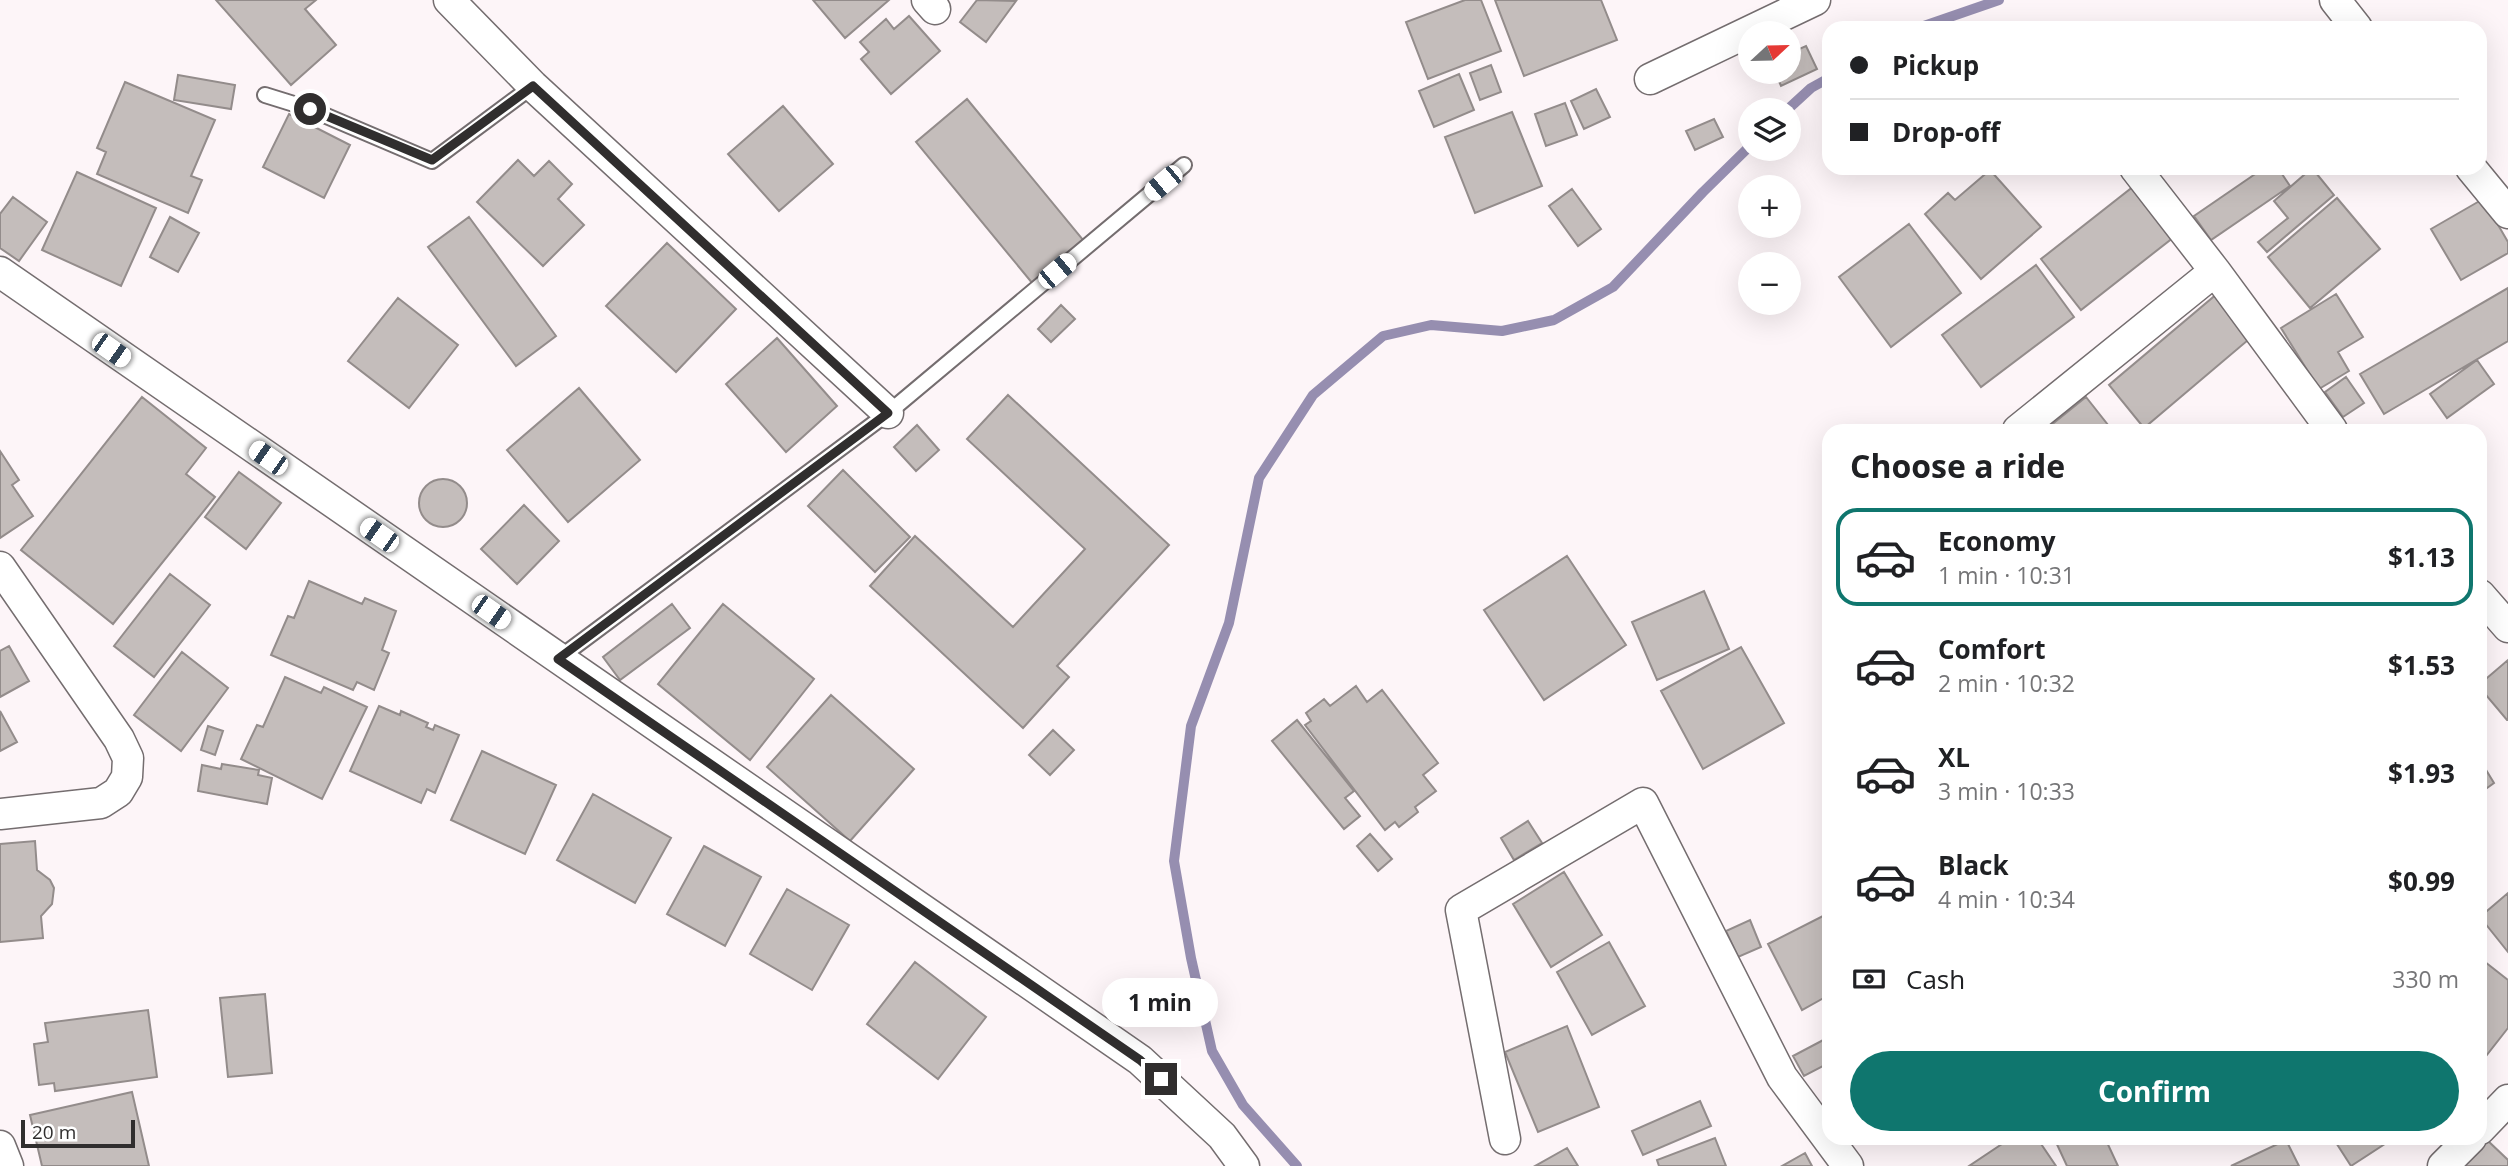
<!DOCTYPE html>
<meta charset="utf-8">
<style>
:root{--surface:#fff;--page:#f6f6f6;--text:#202124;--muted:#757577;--line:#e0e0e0;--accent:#0f766e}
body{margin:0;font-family:"Open Sans",sans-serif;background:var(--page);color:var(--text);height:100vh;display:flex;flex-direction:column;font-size:26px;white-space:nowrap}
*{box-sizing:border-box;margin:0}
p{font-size:23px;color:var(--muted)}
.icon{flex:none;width:38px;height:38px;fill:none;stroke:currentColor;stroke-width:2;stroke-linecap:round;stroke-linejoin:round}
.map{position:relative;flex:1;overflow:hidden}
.sheet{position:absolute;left:1822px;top:424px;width:665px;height:721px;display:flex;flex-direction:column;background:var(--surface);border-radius:21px;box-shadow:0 7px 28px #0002}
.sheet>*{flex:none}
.guide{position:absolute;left:1822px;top:21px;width:665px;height:154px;border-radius:21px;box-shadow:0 7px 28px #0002;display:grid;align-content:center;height:154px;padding:0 28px;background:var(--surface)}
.needle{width:46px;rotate:68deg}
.fabs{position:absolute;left:1738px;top:21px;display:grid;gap:14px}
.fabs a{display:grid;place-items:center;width:63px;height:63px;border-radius:50%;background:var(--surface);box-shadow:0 7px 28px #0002;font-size:35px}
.scale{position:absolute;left:21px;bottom:18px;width:114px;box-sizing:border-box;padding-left:7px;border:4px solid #302e2e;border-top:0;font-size:19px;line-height:24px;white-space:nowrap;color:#302e2e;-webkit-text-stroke:5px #fff;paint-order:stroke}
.end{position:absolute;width:32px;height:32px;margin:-16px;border:9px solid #302e2e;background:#fff;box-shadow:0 0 0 4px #fff}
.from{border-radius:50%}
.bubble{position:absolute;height:49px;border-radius:24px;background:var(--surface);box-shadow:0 7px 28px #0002;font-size:23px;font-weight:700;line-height:49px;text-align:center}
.car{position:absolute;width:21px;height:42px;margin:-21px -10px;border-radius:9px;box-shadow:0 0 5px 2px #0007;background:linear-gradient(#fff 24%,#345 0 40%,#fff 0 76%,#345 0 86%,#fff 0)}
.guide b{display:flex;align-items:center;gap:24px;height:66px;font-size:26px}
.guide b+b{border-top:2px solid var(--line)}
.guide i{width:18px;height:18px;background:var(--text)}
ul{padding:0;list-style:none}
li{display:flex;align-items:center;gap:21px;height:98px;margin:0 14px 10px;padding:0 14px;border:4px solid transparent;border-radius:21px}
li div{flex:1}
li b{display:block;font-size:26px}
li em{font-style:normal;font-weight:700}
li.on{border-color:var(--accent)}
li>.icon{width:63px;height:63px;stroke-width:1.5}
h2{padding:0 28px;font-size:32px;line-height:84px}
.pay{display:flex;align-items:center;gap:18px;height:77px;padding:0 28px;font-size:26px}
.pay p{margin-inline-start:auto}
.action{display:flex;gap:14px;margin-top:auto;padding:14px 28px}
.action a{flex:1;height:80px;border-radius:42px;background:var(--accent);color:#fff;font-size:28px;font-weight:700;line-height:80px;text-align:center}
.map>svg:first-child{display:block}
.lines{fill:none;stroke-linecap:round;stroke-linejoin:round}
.stream{stroke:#968eb0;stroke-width:10}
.building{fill:#c4bdbb;stroke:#938c8b;stroke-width:2}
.lane-casing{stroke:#746d6f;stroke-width:18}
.street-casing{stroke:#746d6f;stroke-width:33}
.lane{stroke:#fff;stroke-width:14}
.street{stroke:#fff;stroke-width:30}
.route{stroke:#302e2e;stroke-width:9}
</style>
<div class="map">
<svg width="2508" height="1166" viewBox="0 0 2508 1166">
<rect width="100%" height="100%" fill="#fdf5f8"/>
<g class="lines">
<!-- stream -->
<path class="stream" d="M 1918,28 L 1999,0
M 1787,110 L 1811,88 L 1829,78
M 1297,1166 L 1243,1105 L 1212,1051 L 1191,958 L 1174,861 L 1191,726 L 1229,623 L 1259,478 L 1313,395 L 1383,336 L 1431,325 L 1502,331 L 1554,320 L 1613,287 L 1703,192 L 1750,146"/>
</g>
<!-- building -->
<path class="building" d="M 216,0 L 316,0 L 305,9 L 336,45 L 291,85 Z
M 813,0 L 889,0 L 845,38 Z
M 977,0 L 1016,1 L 986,42 L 960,22 Z
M 1465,0 L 1481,0 L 1501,51 L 1428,79 L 1406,22 Z
M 1495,0 L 1601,0 L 1617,40 L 1524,76 Z
M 909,16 L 940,51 L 891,94 L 861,59 L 869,52 L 860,42 L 886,19 L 894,29 Z
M 1806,46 L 1817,69 L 1781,86 L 1775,72 L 1788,72 L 1788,54 Z
M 1491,65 L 1501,92 L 1480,100 L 1470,73 Z
M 1459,74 L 1474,110 L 1434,127 L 1419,91 Z
M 178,75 L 235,85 L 231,109 L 174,100 Z
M 125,82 L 215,120 L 191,176 L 202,180 L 188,213 L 97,174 L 106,152 L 97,148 Z
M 1596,89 L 1610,117 L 1584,129 L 1571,101 Z
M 967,99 L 1084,241 L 1033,284 L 916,142 Z
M 1565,103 L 1577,135 L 1546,146 L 1535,114 Z
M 783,106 L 833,164 L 779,211 L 728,154 Z
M 1512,112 L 1542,186 L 1475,213 L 1445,137 Z
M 289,114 L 350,145 L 324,198 L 263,167 Z
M 1714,119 L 1723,137 L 1695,150 L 1686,131 Z
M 518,160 L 534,176 L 549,161 L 572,184 L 558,199 L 584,225 L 543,266 L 477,202 Z
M 2264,168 L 2278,168 L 2290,186 L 2211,240 L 2194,216 Z
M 2312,168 L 2334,195 L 2267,252 L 2258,242 L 2288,218 L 2274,201 Z
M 1990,170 L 2041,227 L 1981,279 L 1925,214 L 1948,193 L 1955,200 Z
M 77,172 L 156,208 L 121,286 L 42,250 Z
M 2134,186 L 2174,237 L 2081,310 L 2041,259 Z
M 1572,189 L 1601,229 L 1578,246 L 1549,206 Z
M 13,197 L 47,222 L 19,261 L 0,248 L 0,214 Z
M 2337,198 L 2380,249 L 2310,308 L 2268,257 Z
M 2483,199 L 2508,242 L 2508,253 L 2461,280 L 2431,229 Z
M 170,217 L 199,233 L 178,272 L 150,257 Z
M 469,217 L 556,336 L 516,366 L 428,247 Z
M 1909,224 L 1961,293 L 1891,347 L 1839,277 Z
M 667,243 L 736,309 L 676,372 L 606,306 Z
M 2036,265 L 2074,317 L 1981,387 L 1942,335 Z
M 2508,288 L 2508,341 L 2384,414 L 2360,374 Z
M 2218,293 L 2254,335 L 2144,428 L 2109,385 Z
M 2336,294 L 2363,337 L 2338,352 L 2349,371 L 2319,389 L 2281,328 Z
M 398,298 L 458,345 L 409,408 L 348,361 Z
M 1061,305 L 1075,319 L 1051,342 L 1038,329 Z
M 777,338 L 837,406 L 786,452 L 726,384 Z
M 2477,360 L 2494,384 L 2447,418 L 2430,394 Z
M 2346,377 L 2364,403 L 2343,417 L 2325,392 Z
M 579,388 L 640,460 L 568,522 L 507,450 Z
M 1008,395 L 1169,545 L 1057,666 L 1069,677 L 1023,728 L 870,586 L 915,536 L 1013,627 L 1085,549 L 967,439 Z
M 142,397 L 206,448 L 186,474 L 215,497 L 113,624 L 21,550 Z
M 2086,397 L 2112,430 L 2045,430 Z
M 917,425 L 939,450 L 916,471 L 894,447 Z
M 0,451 L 19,480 L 12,485 L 33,516 L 0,538 Z
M 843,470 L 910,537 L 875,572 L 808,506 Z
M 239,472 L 281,503 L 246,549 L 205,517 Z
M419 503a24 24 0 1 1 48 0a24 24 0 1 1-48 0Z
M 524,505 L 559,541 L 517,584 L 481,549 Z
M 1567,556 L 1626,645 L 1544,700 L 1484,610 Z
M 170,574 L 210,605 L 154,677 L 114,646 Z
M 309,581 L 362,604 L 365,598 L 396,611 L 382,650 L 389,653 L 374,690 L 357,682 L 353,690 L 271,655 L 288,616 L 294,618 Z
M 1704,591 L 1729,649 L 1657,680 L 1632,622 Z
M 672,604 L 690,628 L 620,680 L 603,657 Z
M 723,604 L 814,679 L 750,760 L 658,684 Z
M 9,646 L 29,681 L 0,697 L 0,651 Z
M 1741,647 L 1784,723 L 1703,769 L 1661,691 Z
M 182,652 L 228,688 L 181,751 L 134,715 Z
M 2508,660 L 2508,720 L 2507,720 L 2480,688 L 2480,684 Z
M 285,677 L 321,693 L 324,687 L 367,707 L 322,799 L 241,759 L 257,725 L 263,727 Z
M 1356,686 L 1367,702 L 1382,690 L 1438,763 L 1423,775 L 1436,791 L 1415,807 L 1418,812 L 1399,827 L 1395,822 L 1385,830 L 1305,725 L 1311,721 L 1306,713 L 1324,699 L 1330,706 Z
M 831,695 L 914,769 L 850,841 L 767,767 Z
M 379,706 L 400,715 L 401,711 L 428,723 L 426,727 L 433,730 L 435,725 L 459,735 L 435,793 L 427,789 L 421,803 L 350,771 Z
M 0,711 L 17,742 L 0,751 Z
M 1297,720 L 1354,791 L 1345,798 L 1360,816 L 1344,829 L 1272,741 Z
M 208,726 L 223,731 L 215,755 L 201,750 Z
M 1053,730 L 1074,750 L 1050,775 L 1029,755 Z
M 482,751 L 556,785 L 525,854 L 451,820 Z
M 2480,760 L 2494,783 L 2480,793 Z
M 222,764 L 259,770 L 258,775 L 272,778 L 267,804 L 198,791 L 202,765 L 221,769 Z
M 593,794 L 671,838 L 635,903 L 557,860 Z
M 1528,821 L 1542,843 L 1514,860 L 1501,838 Z
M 1370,834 L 1392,859 L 1378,871 L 1357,846 Z
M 35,841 L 37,870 L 50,880 L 54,888 L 52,904 L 41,916 L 43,938 L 0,942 L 0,844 Z
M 704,846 L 761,877 L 725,946 L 667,914 Z
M 1564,872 L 1602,935 L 1551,967 L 1513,904 Z
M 787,889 L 849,925 L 812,990 L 750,954 Z
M 2508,893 L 2508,952 L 2480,917 Z
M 1829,913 L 1829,995 L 1802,1010 L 1768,944 Z
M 1750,920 L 1761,947 L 1738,957 L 1726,931 Z
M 1609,942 L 1645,1006 L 1592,1035 L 1557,972 Z
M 2480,958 L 2508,980 L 2508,1028 L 2486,1056 L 2480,1051 Z
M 915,962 L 986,1017 L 938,1079 L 867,1024 Z
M 265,994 L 272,1073 L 228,1077 L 220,998 Z
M 148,1010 L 157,1077 L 55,1091 L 54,1083 L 39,1085 L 34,1044 L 48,1042 L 45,1023 Z
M 1567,1026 L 1599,1107 L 1538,1132 L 1505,1052 Z
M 1829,1037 L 1829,1063 L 1804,1076 L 1793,1056 Z
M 132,1092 L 149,1166 L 42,1166 L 30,1115 Z
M 1700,1101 L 1711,1126 L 1643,1155 L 1632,1131 Z
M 1715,1138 L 1726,1166 L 1659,1166 L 1657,1160 Z
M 2011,1138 L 2037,1138 L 2056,1166 L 1969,1166 Z
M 2054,1138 L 2105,1138 L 2118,1166 L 2067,1166 Z
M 2333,1138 L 2394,1138 L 2351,1166 Z
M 2486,1139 L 2508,1160 L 2508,1166 L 2462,1166 Z
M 2286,1140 L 2299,1166 L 2231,1166 Z
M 1567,1148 L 1578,1166 L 1535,1166 Z
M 1805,1153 L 1812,1166 L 1782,1166 Z"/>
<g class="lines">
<defs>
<path id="lane" d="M 265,95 L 310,109 L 432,161 L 533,86
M 558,659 L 888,413 L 1184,165"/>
<path id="street" d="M 449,0 L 533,86 L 888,413
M 927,0 L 935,9
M 2335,0 L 2357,28
M 1650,79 L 1815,0
M 2135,168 L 2215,271 L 2332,430
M 2471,168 L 2508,213
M 0,272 L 1140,1060 L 1222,1136 L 1244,1166
M 2018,430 L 2215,271
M 0,567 L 119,739 L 128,758 L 127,777 L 118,792 L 101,803 L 0,814
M 2480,595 L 2508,627
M 2480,1129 L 2508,1100
M 1505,1139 L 1461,910 L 1643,803 L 1782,1077 L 1848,1166
M 0,1146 L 8,1166
M 2443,1166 L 2471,1138"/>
</defs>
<!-- lane casing -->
<use href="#lane" class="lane-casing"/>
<!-- street casing -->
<use href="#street" class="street-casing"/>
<!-- lane -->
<use href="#lane" class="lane"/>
<!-- street -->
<use href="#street" class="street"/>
</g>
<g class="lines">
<!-- route -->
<path class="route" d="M 310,109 L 432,160 L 533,86 L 888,413 L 558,659 L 1140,1060 L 1161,1079"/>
</g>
</svg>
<div class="fabs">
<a><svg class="needle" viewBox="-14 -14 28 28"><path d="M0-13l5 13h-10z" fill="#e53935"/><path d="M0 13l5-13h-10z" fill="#757577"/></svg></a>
<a><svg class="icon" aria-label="layers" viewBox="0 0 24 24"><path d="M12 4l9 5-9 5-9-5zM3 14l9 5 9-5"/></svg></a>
<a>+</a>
<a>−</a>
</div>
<div class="scale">20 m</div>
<i class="end from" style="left:310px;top:109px"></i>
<i class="end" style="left:1161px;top:1079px"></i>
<div class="bubble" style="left:1102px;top:978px;width:116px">1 min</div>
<i class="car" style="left:1163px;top:183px;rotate:230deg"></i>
<i class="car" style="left:1057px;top:271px;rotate:50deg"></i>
<i class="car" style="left:111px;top:350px;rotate:125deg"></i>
<i class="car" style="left:268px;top:458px;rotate:305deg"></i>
<i class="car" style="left:379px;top:535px;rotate:305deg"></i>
<i class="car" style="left:491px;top:612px;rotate:125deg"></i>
<div class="guide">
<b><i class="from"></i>Pickup</b>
<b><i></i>Drop-off</b>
</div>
<section class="sheet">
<h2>Choose a ride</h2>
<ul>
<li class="on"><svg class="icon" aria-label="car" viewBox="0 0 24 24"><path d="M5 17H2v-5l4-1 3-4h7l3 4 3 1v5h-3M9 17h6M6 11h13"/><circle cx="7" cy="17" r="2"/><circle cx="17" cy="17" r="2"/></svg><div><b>Economy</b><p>1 min · 10:31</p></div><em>$1.13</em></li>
<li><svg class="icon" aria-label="car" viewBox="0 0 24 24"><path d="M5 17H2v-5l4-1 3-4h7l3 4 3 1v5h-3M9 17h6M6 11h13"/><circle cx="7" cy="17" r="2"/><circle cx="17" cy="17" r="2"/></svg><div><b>Comfort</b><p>2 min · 10:32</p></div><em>$1.53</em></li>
<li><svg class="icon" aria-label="car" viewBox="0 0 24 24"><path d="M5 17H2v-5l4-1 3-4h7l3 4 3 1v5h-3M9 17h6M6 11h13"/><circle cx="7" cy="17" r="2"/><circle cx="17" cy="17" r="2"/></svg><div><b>XL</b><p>3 min · 10:33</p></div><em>$1.93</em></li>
<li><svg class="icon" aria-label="car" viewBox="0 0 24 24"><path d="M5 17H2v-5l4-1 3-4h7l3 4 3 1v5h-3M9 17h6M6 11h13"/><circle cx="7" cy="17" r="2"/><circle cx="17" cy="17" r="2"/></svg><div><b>Black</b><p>4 min · 10:34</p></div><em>$0.99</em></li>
</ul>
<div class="pay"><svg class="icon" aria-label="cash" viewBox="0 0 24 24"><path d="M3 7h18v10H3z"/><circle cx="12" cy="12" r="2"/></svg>Cash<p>330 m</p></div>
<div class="action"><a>Confirm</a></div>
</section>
</div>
